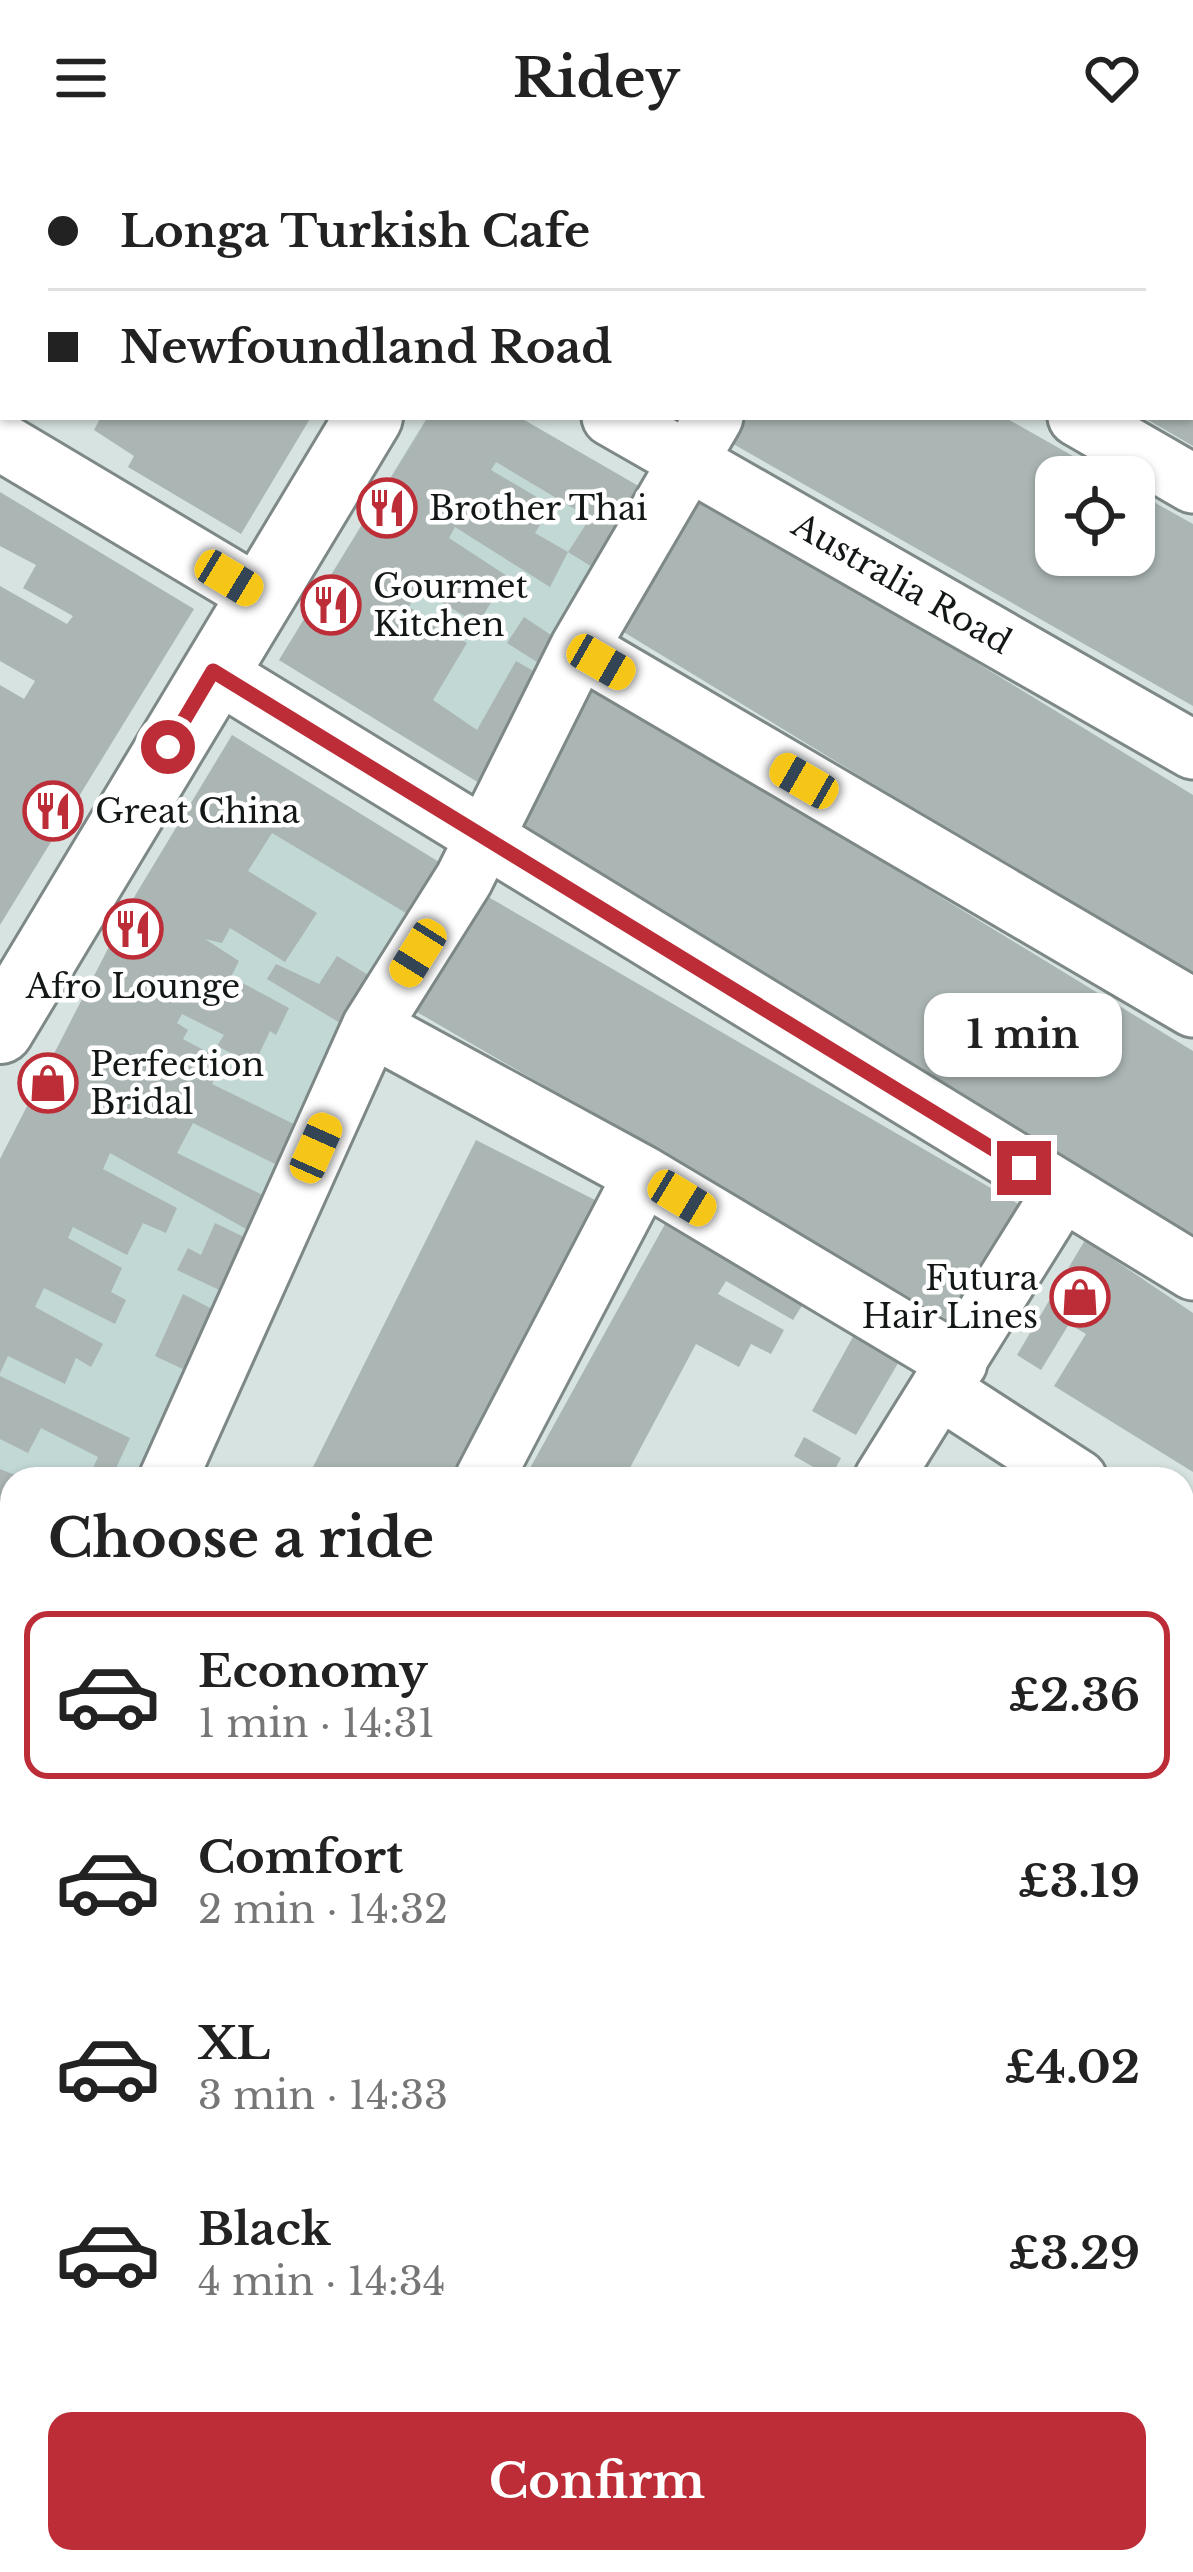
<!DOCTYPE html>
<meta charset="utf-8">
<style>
:root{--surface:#fff;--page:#f6f6f6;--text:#222;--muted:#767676;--line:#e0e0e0;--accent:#bd2d37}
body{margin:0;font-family:"Libre Baskerville",serif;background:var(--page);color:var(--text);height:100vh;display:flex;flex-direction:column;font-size:45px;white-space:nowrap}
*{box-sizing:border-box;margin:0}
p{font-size:39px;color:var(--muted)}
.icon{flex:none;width:66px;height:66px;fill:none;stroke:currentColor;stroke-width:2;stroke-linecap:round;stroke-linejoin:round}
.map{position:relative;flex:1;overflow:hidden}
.sheet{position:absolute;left:0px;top:1311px;width:1194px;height:1107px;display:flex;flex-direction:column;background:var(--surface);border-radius:36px 36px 0 0;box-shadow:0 3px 9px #0004}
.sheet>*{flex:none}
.banner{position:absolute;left:0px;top:0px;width:1194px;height:264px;box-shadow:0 3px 9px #0004;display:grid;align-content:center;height:264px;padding:0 48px;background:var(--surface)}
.fabs{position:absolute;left:1035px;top:300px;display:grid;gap:24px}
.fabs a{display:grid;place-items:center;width:120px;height:120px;border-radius:24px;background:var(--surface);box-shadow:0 3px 9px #0004;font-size:60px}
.end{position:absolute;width:54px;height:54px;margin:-27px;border:15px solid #bd2d37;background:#fff;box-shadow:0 0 0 6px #fff}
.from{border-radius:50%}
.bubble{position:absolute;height:84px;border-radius:24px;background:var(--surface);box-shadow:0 3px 9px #0004;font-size:39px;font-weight:800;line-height:84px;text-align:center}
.car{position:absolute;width:36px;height:72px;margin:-36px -18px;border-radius:15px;box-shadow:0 0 9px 3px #0007;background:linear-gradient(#f5c518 24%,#345 0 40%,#f5c518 0 76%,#345 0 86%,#f5c518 0)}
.banner b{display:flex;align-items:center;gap:42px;height:114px;font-size:45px}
.banner b+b{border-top:3px solid var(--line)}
.banner i{width:30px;height:30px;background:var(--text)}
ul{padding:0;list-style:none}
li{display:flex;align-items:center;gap:36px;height:168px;margin:0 24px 18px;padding:0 24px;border:6px solid transparent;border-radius:24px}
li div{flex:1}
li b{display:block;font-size:45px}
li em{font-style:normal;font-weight:800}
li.active{border-color:var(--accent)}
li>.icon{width:108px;height:108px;stroke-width:1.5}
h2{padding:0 48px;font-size:54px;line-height:144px}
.cta{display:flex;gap:24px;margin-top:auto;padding:24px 48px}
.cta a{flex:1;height:138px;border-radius:24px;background:var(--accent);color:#fff;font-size:48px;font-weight:800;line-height:138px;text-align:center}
header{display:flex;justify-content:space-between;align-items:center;height:156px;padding:0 48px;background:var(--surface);font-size:54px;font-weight:800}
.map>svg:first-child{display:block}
.built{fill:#c2d8d5}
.building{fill:#aab5b4}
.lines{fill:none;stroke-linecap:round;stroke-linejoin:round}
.minor-casing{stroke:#7d8887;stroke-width:63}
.major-casing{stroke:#7d8887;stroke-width:72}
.minor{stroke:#fff;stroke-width:57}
.major{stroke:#fff;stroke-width:66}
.route{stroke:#bd2d37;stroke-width:15}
.labels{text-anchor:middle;stroke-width:9;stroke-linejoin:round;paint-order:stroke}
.poi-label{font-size:33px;fill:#131717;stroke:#fff;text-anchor:start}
.street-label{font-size:33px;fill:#131717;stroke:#fff}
</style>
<header><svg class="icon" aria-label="menu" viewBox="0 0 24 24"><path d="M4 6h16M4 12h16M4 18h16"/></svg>Ridey<svg class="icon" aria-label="heart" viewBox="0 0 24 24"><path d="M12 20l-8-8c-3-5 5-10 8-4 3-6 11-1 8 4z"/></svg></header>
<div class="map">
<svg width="1193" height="2416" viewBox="0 0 1193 2416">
<rect width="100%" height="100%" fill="#d7e3e1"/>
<!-- built -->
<path class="built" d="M 427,261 L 519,261 L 654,339 L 489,633 L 279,504 Z
M 232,579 L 452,714 L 159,1323 L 12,1323 L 12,1649 L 0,1669 L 0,1003 L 74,859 Z"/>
<!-- building -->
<path class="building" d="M 101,261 L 311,261 L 241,378 L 128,311 L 134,300 L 94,274 Z
M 428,261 L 519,261 L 654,339 L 605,419 L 568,396 L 590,362 L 496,306 L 491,314 L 552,350 L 535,377 L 568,396 L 550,431 L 455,371 L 449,382 L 507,420 L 493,443 L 478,468 L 418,432 L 409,451 L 467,487 L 433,544 L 477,574 L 516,505 L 549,524 L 489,633 L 279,504 Z
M 742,261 L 1004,261 L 1110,321 L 1056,321 L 1056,399 L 1134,399 L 1134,335 L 1193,368 L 1193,550 L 728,285 Z
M 1143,261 L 1193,261 L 1193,290 Z
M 0,336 L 194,453 L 0,769 L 0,529 L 24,543 L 35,525 L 0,505 L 0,430 L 67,468 L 73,460 L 23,432 L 36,409 L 0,390 Z
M 704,340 L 1193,639 L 1193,823 L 622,475 Z
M 524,461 L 560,485 L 545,511 L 507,487 Z
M 595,530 L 1193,895 L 1193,1079 L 513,665 Z
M 232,579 L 452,714 L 421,766 L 272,677 L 248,715 L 317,757 L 285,806 L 230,772 L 222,787 L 205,783 L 239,805 L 231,821 L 289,852 L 276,879 L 270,875 L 254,909 L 217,890 L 224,879 L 182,858 L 177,867 L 188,874 L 183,883 L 224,905 L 212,928 L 312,977 L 293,1017 L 193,967 L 177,997 L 281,1048 L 266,1084 L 110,997 L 103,1013 L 177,1052 L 166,1077 L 143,1067 L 127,1099 L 73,1071 L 68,1082 L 122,1112 L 111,1136 L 126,1144 L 115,1168 L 44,1132 L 35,1151 L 103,1188 L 91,1211 L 76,1202 L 65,1228 L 8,1200 L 0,1217 L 0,1003 L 136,738 Z
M 478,735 L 1020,1049 L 952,1166 L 410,852 Z
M 337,800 L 383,828 L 355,876 L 267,823 L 276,808 L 319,828 Z
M 476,984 L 599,1046 L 459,1323 L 307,1323 Z
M 670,1059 L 808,1140 L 793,1164 L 726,1125 L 718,1138 L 784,1174 L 771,1198 L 751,1188 L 739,1211 L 696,1188 L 624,1323 L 524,1323 Z
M 215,1067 L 256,1087 L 232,1140 L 177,1114 L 188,1092 L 201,1099 Z
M 1085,1084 L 1193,1157 L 1193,1316 L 1054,1230 L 1086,1178 L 1069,1168 L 1041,1214 L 1017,1199 Z
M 183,1138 L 216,1155 L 202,1222 L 155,1200 Z
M 859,1170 L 904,1197 L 856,1279 L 812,1255 Z
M 0,1220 L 130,1282 L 111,1323 L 88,1323 L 98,1301 L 41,1272 L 28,1297 L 0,1283 Z
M 804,1281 L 841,1302 L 831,1321 L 794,1300 Z
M 0,1313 L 15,1319 L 6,1345 L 12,1347 L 12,1387 L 0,1382 Z
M 1182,1555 L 1193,1563 L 1193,1674 L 1182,1667 Z
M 0,1589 L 12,1594 L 12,1648 L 0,1676 Z
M 1182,1766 L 1193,1773 L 1193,1858 L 1182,1851 Z
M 0,2093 L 12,2099 L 12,2217 L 0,2217 Z
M 1182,2218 L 1193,2225 L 1193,2386 L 1182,2378 Z
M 155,2406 L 215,2406 L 216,2416 L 128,2416 Z
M 307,2406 L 410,2406 L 411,2416 L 308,2416 Z
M 469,2406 L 518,2406 L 534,2416 L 472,2416 Z
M 765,2406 L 1040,2406 L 1050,2412 L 769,2416 L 762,2412 Z"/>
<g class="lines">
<defs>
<path id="minor" d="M 1104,0 L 1109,3
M 143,3 L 145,0
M 868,3 L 869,0
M 1191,50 L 1193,51
M 0,242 L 3,237
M 611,261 L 1193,594
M 1077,261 L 1193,328
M 0,285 L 260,440
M 579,492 L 1193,852
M 213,515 L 1193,1115
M 371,871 L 643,1019 L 958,1207
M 939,1233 L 1078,1323
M 168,1323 L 371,871 L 464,723 L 579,492 L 714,261
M 484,1323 L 643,1019
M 883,1323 L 1062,1036
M 1182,1390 L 1193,1397
M 0,1702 L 12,1675
M 1182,1714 L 1193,1721
M 0,1868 L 12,1821
M 1182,2057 L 1193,2064
M 0,2081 L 12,2087
M 268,2406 L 269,2416
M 540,2406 L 556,2416
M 1126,2406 L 1127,2416"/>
<path id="major" d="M 528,3 L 530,0
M 0,874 L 369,261"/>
</defs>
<!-- minor casing -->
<use href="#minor" class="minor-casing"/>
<!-- major casing -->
<use href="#major" class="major-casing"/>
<!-- minor -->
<use href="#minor" class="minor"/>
<!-- major -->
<use href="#major" class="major"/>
</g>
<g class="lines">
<!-- route -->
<path class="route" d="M 168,591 L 213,515 L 1024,1012"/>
</g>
<!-- icons -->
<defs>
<symbol id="restaurant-ring" viewBox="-11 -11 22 22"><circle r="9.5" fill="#fff" stroke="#bd2d37" stroke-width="1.5"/><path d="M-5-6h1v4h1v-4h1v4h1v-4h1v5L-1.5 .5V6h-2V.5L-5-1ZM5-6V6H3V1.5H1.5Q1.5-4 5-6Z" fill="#bd2d37"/></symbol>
<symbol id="shop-ring" viewBox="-11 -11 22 22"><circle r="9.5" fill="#fff" stroke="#bd2d37" stroke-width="1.5"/><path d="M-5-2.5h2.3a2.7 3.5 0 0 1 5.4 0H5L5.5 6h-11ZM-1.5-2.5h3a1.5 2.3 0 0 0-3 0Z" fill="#bd2d37"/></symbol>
</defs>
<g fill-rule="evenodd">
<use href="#restaurant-ring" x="354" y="319" width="66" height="66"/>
<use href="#restaurant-ring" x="298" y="416" width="66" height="66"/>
<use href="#restaurant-ring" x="20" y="622" width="66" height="66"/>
<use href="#restaurant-ring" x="100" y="740" width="66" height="66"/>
<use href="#shop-ring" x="15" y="894" width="66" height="66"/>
<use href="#shop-ring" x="1047" y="1108" width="66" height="66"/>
</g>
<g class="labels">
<!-- poi labels -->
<g class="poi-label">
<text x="429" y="364">Brother Thai</text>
<text x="373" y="442">Gourmet<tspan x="373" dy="38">Kitchen</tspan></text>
<text x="95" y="667">Great China</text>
<text x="133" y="842" text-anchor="middle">Afro Lounge</text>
<text x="90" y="920">Perfection<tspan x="90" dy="38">Bridal</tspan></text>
<text x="1038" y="1134" text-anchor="end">Futura<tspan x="1038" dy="38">Hair Lines</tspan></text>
</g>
<!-- street labels -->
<g class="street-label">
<text transform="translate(902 427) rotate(30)" y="12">Australia Road</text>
</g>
</g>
</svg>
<div class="fabs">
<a><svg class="icon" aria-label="locate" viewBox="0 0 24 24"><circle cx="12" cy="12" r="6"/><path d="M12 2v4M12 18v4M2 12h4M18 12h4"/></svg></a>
</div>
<i class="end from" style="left:168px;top:591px"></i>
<i class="end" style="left:1024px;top:1012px"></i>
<div class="bubble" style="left:924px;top:837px;width:198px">1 min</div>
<i class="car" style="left:229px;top:422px;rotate:121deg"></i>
<i class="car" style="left:601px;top:506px;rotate:120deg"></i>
<i class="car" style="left:804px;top:625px;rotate:300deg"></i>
<i class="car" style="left:418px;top:797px;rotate:212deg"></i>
<i class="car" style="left:316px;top:992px;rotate:24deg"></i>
<i class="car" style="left:682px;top:1042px;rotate:121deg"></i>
<div class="banner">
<b><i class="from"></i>Longa Turkish Cafe</b>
<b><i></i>Newfoundland Road</b>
</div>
<section class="sheet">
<h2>Choose a ride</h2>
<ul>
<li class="active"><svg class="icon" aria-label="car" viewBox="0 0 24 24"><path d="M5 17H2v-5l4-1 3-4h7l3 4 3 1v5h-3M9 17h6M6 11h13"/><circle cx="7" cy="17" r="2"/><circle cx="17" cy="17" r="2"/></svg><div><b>Economy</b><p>1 min · 14:31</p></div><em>£2.36</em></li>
<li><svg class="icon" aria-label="car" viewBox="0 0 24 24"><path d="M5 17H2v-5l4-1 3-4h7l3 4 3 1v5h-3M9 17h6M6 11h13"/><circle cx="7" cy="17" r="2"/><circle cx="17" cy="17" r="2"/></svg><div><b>Comfort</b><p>2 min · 14:32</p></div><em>£3.19</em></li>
<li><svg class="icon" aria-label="car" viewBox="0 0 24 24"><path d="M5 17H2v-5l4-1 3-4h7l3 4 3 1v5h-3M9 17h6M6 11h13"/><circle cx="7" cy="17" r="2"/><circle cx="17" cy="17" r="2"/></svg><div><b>XL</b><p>3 min · 14:33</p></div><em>£4.02</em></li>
<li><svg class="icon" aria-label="car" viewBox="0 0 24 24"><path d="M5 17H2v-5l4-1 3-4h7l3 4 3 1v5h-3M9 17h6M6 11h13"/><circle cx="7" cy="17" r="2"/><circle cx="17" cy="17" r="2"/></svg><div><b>Black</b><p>4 min · 14:34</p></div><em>£3.29</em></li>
</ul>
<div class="cta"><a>Confirm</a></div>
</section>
</div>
